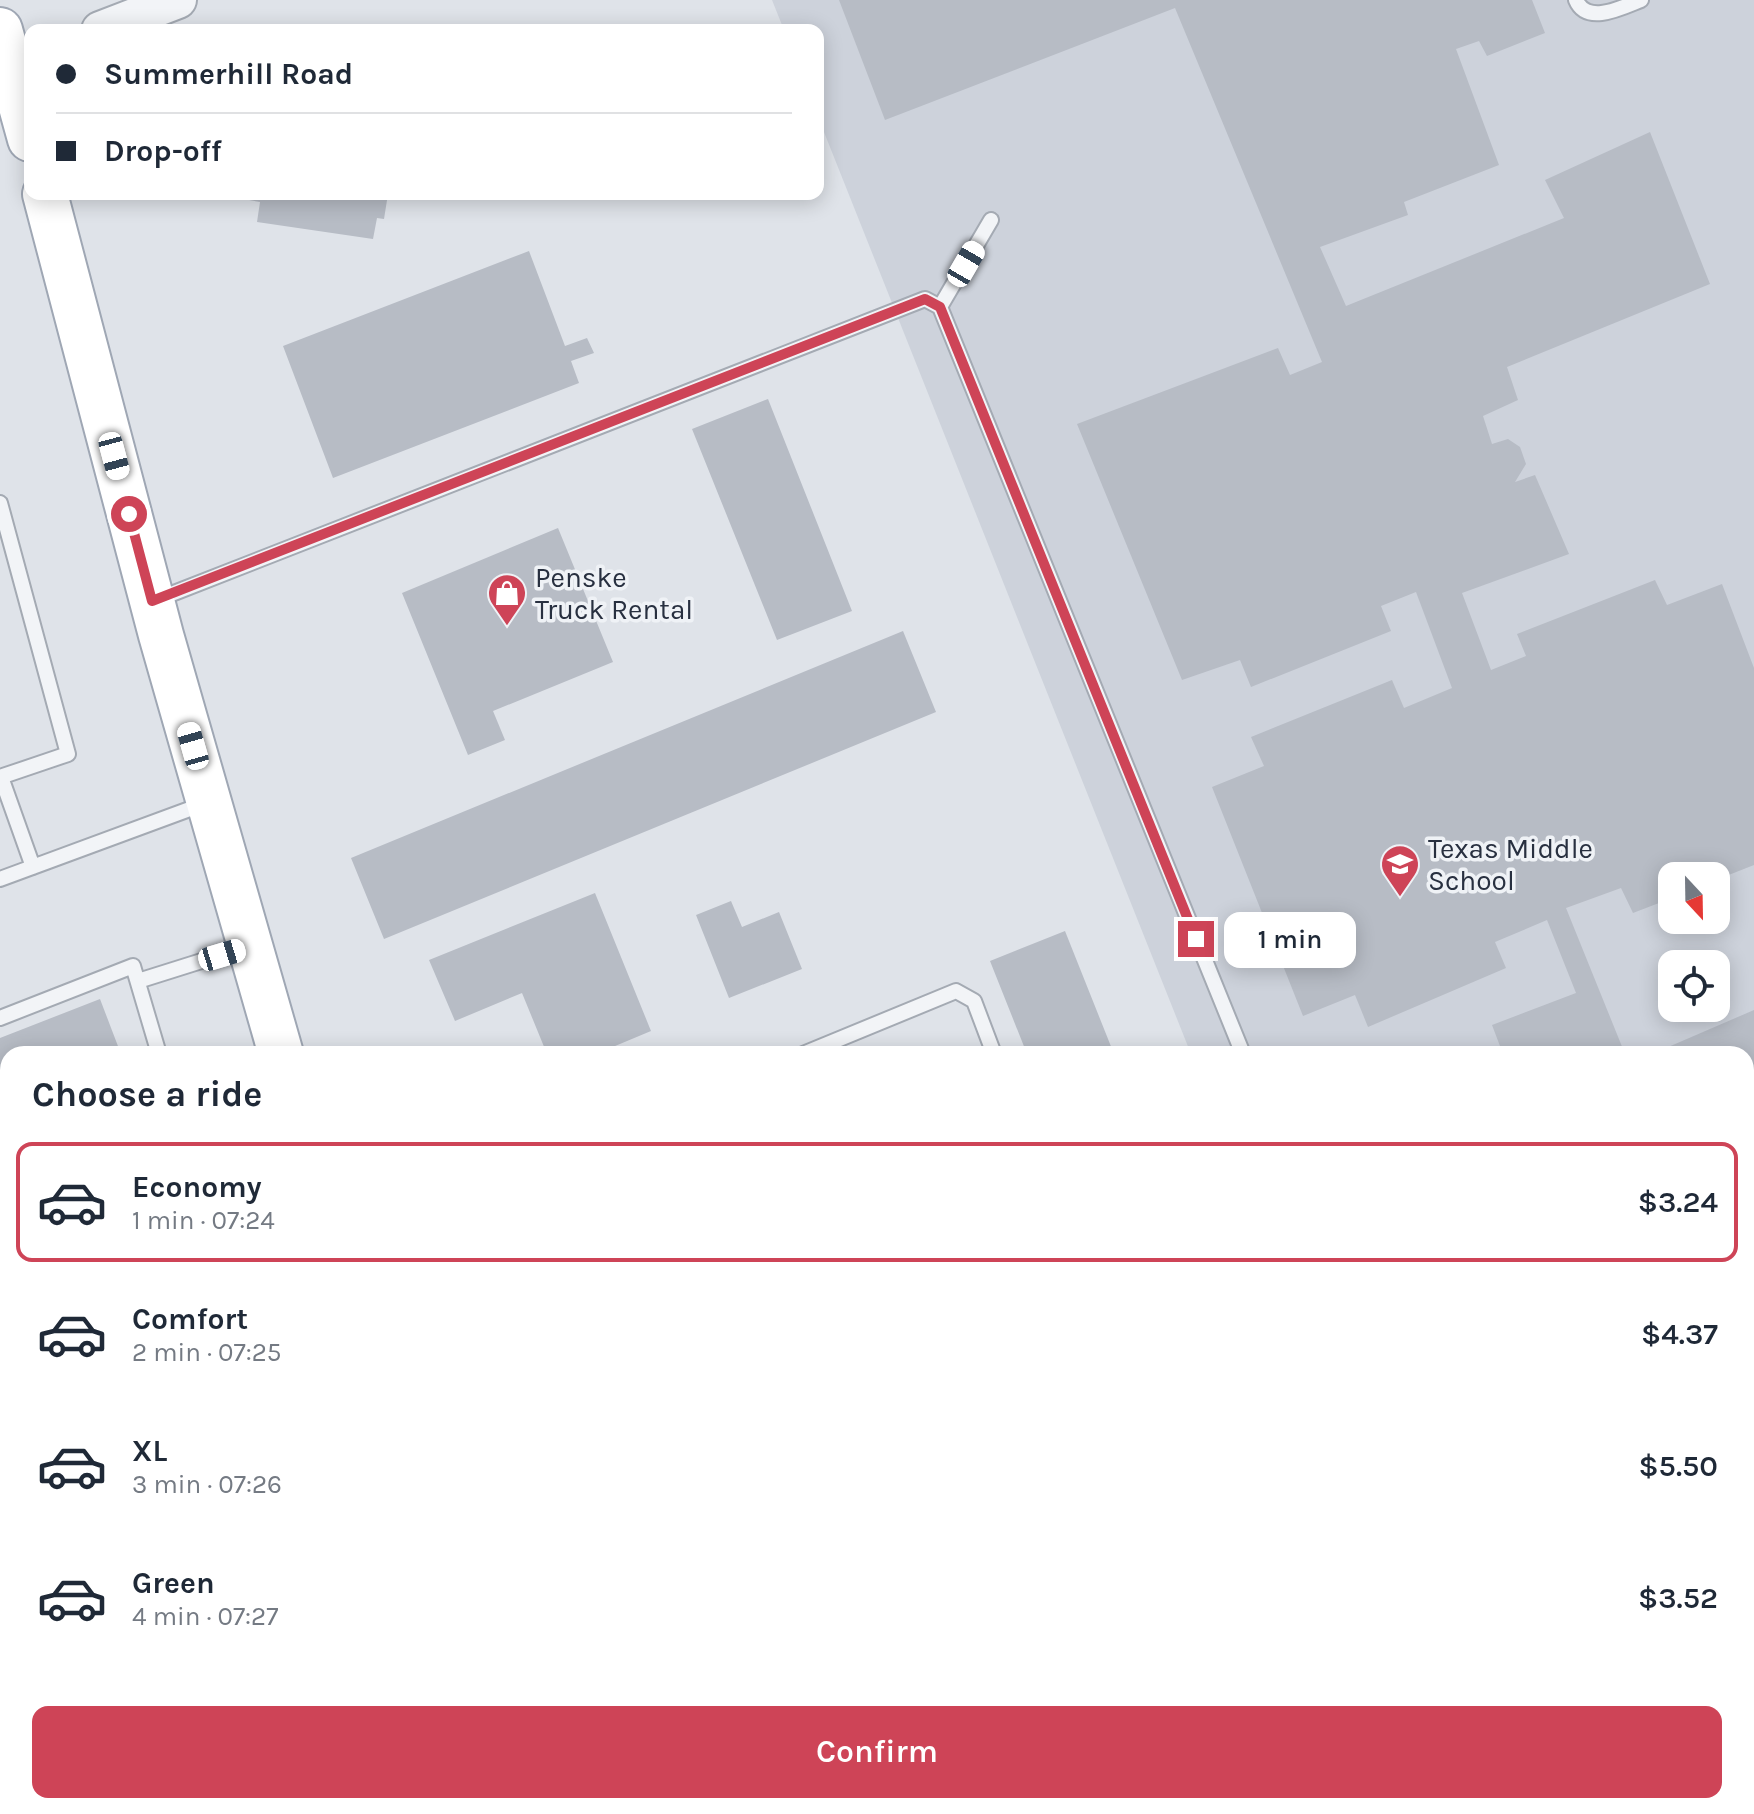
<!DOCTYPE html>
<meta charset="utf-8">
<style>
:root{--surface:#fff;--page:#f6f6f7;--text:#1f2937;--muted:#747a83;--line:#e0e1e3;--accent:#ce4457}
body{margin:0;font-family:Karla,sans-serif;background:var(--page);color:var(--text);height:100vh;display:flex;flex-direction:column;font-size:30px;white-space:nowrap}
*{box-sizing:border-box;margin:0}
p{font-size:26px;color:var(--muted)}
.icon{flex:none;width:44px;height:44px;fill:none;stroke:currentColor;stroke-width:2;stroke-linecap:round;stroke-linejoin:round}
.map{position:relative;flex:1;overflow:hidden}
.details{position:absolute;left:0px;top:1046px;width:1754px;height:768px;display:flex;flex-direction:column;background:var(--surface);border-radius:24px 24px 0 0;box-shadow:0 4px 20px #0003}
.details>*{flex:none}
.guide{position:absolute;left:24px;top:24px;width:800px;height:176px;border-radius:16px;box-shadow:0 4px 20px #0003;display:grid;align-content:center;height:176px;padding:0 32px;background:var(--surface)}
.needle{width:52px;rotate:158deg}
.tools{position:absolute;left:1658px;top:862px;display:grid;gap:16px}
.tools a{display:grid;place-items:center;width:72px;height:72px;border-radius:16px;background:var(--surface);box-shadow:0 4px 20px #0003;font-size:40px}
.end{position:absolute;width:36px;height:36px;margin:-18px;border:10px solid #ce4457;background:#fff;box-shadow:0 0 0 4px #fff}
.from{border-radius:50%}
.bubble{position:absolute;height:56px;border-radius:16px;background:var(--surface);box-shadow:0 4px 20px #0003;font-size:26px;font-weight:600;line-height:56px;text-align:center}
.car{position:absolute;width:24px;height:48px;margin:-24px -12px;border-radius:10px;box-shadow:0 0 6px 2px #0007;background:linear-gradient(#fff 24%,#345 0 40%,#fff 0 76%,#345 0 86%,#fff 0)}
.guide b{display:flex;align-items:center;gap:28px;height:76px;font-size:30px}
.guide b+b{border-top:2px solid var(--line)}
.guide i{width:20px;height:20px;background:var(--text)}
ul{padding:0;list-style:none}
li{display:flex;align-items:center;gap:24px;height:120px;margin:0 16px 12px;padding:0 16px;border:4px solid transparent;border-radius:16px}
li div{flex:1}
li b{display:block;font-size:30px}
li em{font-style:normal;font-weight:600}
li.selected{border-color:var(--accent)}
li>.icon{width:72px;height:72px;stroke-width:1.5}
h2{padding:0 32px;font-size:36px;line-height:96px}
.cta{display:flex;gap:16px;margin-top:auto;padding:16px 32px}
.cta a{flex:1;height:92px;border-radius:16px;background:var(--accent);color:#fff;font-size:32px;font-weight:600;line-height:92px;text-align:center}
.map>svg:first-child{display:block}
.built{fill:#cdd2db;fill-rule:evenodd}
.building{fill:#b7bcc5}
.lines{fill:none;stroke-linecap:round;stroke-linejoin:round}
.service-casing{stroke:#a4aab3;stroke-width:18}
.tertiary-casing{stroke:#a4aab3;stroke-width:40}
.primary-casing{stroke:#9fa7b4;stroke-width:48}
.service{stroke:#f2f4f7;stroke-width:14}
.tertiary{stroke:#f2f4f7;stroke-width:36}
.primary{stroke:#fff;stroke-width:44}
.route{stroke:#ce4457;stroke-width:10}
.labels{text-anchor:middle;stroke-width:7;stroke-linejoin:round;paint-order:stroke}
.poi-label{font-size:28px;fill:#283040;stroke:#eff2f6;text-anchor:start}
</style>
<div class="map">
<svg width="1754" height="1814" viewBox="0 0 1754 1814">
<rect width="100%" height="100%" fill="#dfe3e9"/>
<!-- built -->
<path class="built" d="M 772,0 L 1754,0 L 1754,1753 L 1746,1757 L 1746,1054 L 1191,1054 L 818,117 L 818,30 L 784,30 ZM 1672,876 L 1716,876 L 1716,920 L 1672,920 ZM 1672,964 L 1716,964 L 1716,1008 L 1672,1008 Z"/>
<!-- building -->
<path class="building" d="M 839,0 L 1532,0 L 1545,33 L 1487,56 L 1479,41 L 1456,49 L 1499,165 L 1404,202 L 1408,215 L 1320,247 L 1346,306 L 1564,218 L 1545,180 L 1650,132 L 1710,284 L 1507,367 L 1518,400 L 1483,416 L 1492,444 L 1508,439 L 1520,447 L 1526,464 L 1515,482 L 1535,475 L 1569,554 L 1462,593 L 1491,670 L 1526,656 L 1517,634 L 1655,580 L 1667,605 L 1722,584 L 1754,668 L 1754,865 L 1716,880 L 1716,876 L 1672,876 L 1672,898 L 1633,913 L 1621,888 L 1566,908 L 1625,1054 L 1503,1054 L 1492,1025 L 1576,993 L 1547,920 L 1495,942 L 1506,968 L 1368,1027 L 1355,995 L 1303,1016 L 1212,787 L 1264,766 L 1251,737 L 1392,680 L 1404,708 L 1452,688 L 1416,592 L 1381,606 L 1391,631 L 1251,687 L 1240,660 L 1182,680 L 1077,424 L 1278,348 L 1290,375 L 1322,362 L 1175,8 L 885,120 Z
M 250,194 L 388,194 L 384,219 L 377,218 L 373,239 L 257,222 L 260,202 L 249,200 Z
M 529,251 L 565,346 L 587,338 L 594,353 L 571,361 L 579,383 L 333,478 L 283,346 Z
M 768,399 L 852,611 L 777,640 L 692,429 Z
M 558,528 L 613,662 L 493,711 L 505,740 L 468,755 L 402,593 Z
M 903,631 L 936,712 L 384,939 L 351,858 Z
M 595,893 L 651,1031 L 596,1054 L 547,1054 L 522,993 L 455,1021 L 429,960 Z
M 731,901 L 742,927 L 779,912 L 802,969 L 729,998 L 696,915 Z
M 1065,931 L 1114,1054 L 1027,1054 L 990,961 Z
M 100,999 L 121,1054 L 8,1054 L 8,1146 L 0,1149 L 0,1038 Z
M 1754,1010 L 1754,1308 L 1746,1311 L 1746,1054 L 1652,1054 Z
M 8,1406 L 8,1519 L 0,1522 L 0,1409 Z
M 896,1806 L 959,1806 L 962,1814 L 899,1814 Z"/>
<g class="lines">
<defs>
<path id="service" d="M 1576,0 C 1587,26 1623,7 1641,0
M 991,220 L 940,307 L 1243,1054
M 0,503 L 68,754 L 0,777
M 156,600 L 925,299 L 940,307
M 1,777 L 33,867
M 0,879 L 206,803
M 138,981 L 246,947
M 0,1018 L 133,966 L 159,1054
M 803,1054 L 956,991 L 974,1001 L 994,1054
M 0,1209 L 8,1206
M 0,1346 L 8,1343
M 1746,1363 L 1754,1360
M 0,1541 L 8,1538
M 1746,1569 L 1754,1573
M 0,1584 L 8,1581
M 0,1620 L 8,1641
M 1746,1646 L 1754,1647
M 71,1806 L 74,1814
M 1029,1806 L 1032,1814
M 142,1814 L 163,1806
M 1557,1814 L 1575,1806"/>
<path id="tertiary" d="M 100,30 L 178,0"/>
<path id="primary" d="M 0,30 L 30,139
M 45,194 L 161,635 L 281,1054
M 512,1806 L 514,1814"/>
</defs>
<!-- service casing -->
<use href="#service" class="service-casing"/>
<!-- tertiary casing -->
<use href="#tertiary" class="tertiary-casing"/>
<!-- primary casing -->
<use href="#primary" class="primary-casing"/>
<!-- service -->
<use href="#service" class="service"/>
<!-- tertiary -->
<use href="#tertiary" class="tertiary"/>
<!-- primary -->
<use href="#primary" class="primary"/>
</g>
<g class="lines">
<!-- route -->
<path class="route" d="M 129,514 L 152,601 L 925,299 L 940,307 L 1196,939"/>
</g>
<!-- icons -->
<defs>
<symbol id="shop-pin" viewBox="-11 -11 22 30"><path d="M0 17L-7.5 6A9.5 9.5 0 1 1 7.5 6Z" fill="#ce4457" stroke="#eff2f6"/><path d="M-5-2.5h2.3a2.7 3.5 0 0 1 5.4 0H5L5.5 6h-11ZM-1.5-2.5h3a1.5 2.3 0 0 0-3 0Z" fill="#fff"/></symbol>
<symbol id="school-pin" viewBox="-11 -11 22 30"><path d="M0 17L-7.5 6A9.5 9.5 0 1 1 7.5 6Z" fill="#ce4457" stroke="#eff2f6"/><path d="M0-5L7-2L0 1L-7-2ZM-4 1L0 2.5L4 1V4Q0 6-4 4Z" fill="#fff"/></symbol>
</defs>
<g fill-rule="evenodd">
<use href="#shop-pin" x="485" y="571" width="44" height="60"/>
<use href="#school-pin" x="1378" y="842" width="44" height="60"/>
</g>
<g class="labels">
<!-- poi labels -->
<g class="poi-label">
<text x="535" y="587">Penske<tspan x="535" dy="32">Truck Rental</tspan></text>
<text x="1428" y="858">Texas Middle<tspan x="1428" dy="32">School</tspan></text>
</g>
</g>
</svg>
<div class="tools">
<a><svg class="needle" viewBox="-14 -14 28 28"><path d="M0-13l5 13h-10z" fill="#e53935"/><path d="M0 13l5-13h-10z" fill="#747a83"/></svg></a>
<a><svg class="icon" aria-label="locate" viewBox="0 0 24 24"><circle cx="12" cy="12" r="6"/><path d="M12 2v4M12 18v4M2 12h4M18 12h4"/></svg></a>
</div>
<i class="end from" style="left:129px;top:514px"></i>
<i class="end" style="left:1196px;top:939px"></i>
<div class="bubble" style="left:1224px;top:912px;width:132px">1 min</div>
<i class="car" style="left:966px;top:264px;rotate:30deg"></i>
<i class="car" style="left:114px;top:456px;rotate:165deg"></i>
<i class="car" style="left:193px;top:746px;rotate:344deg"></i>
<i class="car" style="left:222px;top:955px;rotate:73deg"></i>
<div class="guide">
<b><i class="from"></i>Summerhill Road</b>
<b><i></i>Drop-off</b>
</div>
<section class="details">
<h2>Choose a ride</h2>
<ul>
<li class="selected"><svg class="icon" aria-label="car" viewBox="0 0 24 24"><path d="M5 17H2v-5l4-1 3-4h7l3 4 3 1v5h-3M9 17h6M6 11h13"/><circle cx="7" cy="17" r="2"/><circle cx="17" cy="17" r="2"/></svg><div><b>Economy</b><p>1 min · 07:24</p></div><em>$3.24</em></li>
<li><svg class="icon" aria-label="car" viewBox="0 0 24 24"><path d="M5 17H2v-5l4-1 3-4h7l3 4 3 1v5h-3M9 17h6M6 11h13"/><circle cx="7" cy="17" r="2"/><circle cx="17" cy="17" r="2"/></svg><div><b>Comfort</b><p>2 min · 07:25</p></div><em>$4.37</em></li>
<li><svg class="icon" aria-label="car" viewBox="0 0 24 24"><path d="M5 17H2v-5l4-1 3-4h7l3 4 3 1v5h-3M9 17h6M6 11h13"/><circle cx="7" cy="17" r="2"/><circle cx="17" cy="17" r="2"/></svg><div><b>XL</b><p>3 min · 07:26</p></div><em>$5.50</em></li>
<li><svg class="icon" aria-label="car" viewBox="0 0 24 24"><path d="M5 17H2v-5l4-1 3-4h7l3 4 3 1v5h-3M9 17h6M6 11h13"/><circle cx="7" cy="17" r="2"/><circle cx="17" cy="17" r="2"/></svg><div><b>Green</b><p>4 min · 07:27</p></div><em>$3.52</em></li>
</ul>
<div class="cta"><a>Confirm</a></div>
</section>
</div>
